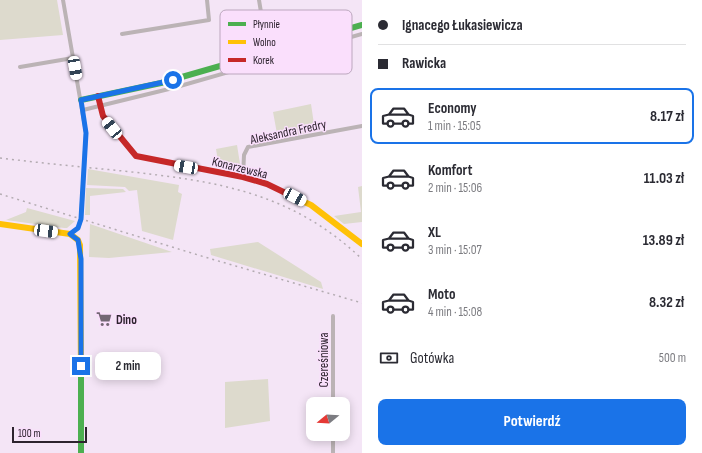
<!DOCTYPE html>
<html lang="pl">
<meta charset="utf-8">
<style>
:root{--surface:#fff;--page:#f2f2f3;--text:#2b2b33;--muted:#7c7c81;--line:#e1e1e2;--accent:#1a73e8}
body{margin:0;font-family:"Sofia Sans Condensed",sans-serif;background:var(--page);color:var(--text);height:100vh;display:flex;flex-direction:column;font-size:15px;white-space:nowrap}
*{box-sizing:border-box;margin:0}
p{font-size:13px;color:var(--muted)}
.icon{flex:none;width:22px;height:22px;fill:none;stroke:currentColor;stroke-width:2;stroke-linecap:round;stroke-linejoin:round}
.map{position:relative;flex:1;overflow:hidden}
.details{display:flex;flex-direction:column;background:var(--surface);width:340px}
.details>*{flex:none}
.guide{display:grid;align-content:center;height:88px;padding:0 16px;background:var(--surface)}
.needle{width:26px;rotate:252deg}
.fabs{position:absolute;left:306px;top:397px;display:grid;gap:8px}
.fabs a{display:grid;place-items:center;width:44px;height:44px;border-radius:8px;background:var(--surface);box-shadow:0 2px 10px #0003;font-size:20px}
.scale{position:absolute;left:12px;bottom:10px;width:75px;box-sizing:border-box;padding-left:4px;border:2px solid #2d232e;border-top:0;font-size:11px;line-height:14px;white-space:nowrap;color:#2d232e;-webkit-text-stroke:3px #fadffc;paint-order:stroke}
.end{position:absolute;width:18px;height:18px;margin:-9px;border:5px solid #1a73e8;background:#fff;box-shadow:0 0 0 2px #fff}
.from{border-radius:50%}
.bubble{position:absolute;height:28px;border-radius:8px;background:var(--surface);box-shadow:0 2px 10px #0003;font-size:13px;font-weight:700;line-height:28px;text-align:center}
.car{position:absolute;width:12px;height:24px;margin:-12px -6px;border-radius:5px;box-shadow:0 0 3px 1px #0007;background:linear-gradient(#fff 24%,#345 0 40%,#fff 0 76%,#345 0 86%,#fff 0)}
.guide b{display:flex;align-items:center;gap:14px;height:38px;font-size:15px}
.guide b+b{border-top:1px solid var(--line)}
.guide i{width:10px;height:10px;background:var(--text)}
ul{padding:0;list-style:none}
li{display:flex;align-items:center;gap:12px;height:56px;margin:0 8px 6px;padding:0 8px;border:2px solid transparent;border-radius:8px}
li div{flex:1}
li b{display:block;font-size:15px}
li em{font-style:normal;font-weight:700}
li.on{border-color:var(--accent)}
li>.icon{width:36px;height:36px;stroke-width:1.5}
.pay{display:flex;align-items:center;gap:10px;height:44px;padding:0 16px;font-size:15px}
.pay p{margin-inline-start:auto}
.primary-button{display:flex;gap:8px;margin-top:auto;padding:8px 16px}
.primary-button a{flex:1;height:46px;border-radius:8px;background:var(--accent);color:#fff;font-size:16px;font-weight:700;line-height:46px;text-align:center}
main{display:flex;flex:1;min-height:0}
.map>svg:first-child{display:block}
.green{fill:#dddacd}
.lines{fill:none;stroke-linecap:round;stroke-linejoin:round}
.street{stroke:#bbb3b5;stroke-width:4}
.fast{stroke:#4caf50;stroke-width:6}
.slow{stroke:#ffc107;stroke-width:6}
.jam{stroke:#c62828;stroke-width:6}
.rail{stroke:#b3abb1;stroke-width:1.5;stroke-dasharray:2 4;stroke-linecap:butt}
.route{stroke:#1a73e8;stroke-width:5}
.labels{text-anchor:middle;stroke-width:3;stroke-linejoin:round;paint-order:stroke}
.street-label{font-size:13px;fill:#2d232e;stroke:#fadffc}
.poi-label{font-size:13px;font-weight:bold;fill:#2d232e;stroke:#fadffc;text-anchor:start}
.key{fill:#fadffc;stroke:#bca7be;stroke-width:1}
.key-label{font-size:11px;fill:#2d232e}
</style>
<main>
<div class="map">
<svg width="362" height="453" viewBox="0 0 362 453">
<rect width="100%" height="100%" fill="#f4e5f6"/>
<!-- green -->
<path class="green" d="M 0,0 L 57,0 L 63,35 L 0,40 Z
M 311,104 L 315,131 L 278,139 L 273,112 Z
M 237,145 L 241,170 L 238,173 L 219,167 L 216,149 Z
M 88,169 L 179,185 L 178,192 L 182,194 L 173,240 L 142,231 L 137,190 L 129,191 L 125,187 L 87,185 Z
M 362,186 L 362,222 L 344,224 L 334,216 L 361,212 L 358,187 Z
M 86,188 L 123,189 L 126,192 L 90,196 L 90,215 L 85,215 Z
M 27,208 L 75,221 L 67,228 L 64,228 L 6,220 L 26,212 Z
M 90,224 L 172,252 L 109,258 L 89,257 Z
M 258,242 L 321,282 L 323,289 L 211,255 L 210,249 Z
M 268,379 L 270,421 L 225,428 L 225,382 Z"/>
<g class="lines">
<!-- street -->
<path class="street" d="M 63,0 L 86,133 L 81,219 L 78,228 L 70,234
M 259,0 L 269,61
M 122,34 L 209,20 L 207,0
M 20,67 L 73,58
M 83,110 L 173,88 L 362,34
M 243,177 L 244,155 L 248,147 L 362,126
M 333,316 L 333,404
M 333,453 L 333,434"/>
<!-- fast -->
<path class="fast" d="M 81,100 L 161,83 L 362,25
M 81,373 L 81,453"/>
<!-- slow -->
<path class="slow" d="M 298,199 L 311,205 L 362,244
M 0,224 L 70,234 L 78,240 L 80,245 L 81,373"/>
<!-- jam -->
<path class="jam" d="M 98,96 L 103,116 L 136,156 L 243,177 L 267,184 L 298,199"/>
<!-- rail -->
<path class="rail" d="M 0,158 C 41,163 82,167 123,171 C 217,181 291,192 362,259
M 0,194 L 198,255 L 362,303"/>
</g>
<g class="lines">
<!-- route -->
<path class="route" d="M 81,366 L 81,259 L 78,240 L 70,234 L 78,228 L 81,219 L 86,133 L 81,100 L 173,80"/>
</g>
<!-- icons -->
<defs>
<symbol id="supermarket-bare" viewBox="-9 -9 18 18"><path d="M-6-5.5h2.5l.6 2H6L4.5 2H-2.5L-4.4-4H-6ZM-1.5 3.2a1.3 1.3 0 1 0 .1 0ZM3 3.2a1.3 1.3 0 1 0 .1 0Z" fill="#736774" stroke="#fadffc" stroke-width="2.5" paint-order="stroke"/></symbol>
</defs>
<g fill-rule="evenodd">
<use href="#supermarket-bare" x="93" y="308" width="22" height="22"/>
</g>
<g class="labels">
<!-- street labels -->
<g class="street-label">
<text transform="translate(288 131) rotate(-12)" y="5">Aleksandra Fredry</text>
<text transform="translate(240 167) rotate(14)" y="5">Konarzewska</text>
<text transform="translate(323 360) rotate(-90)" y="5">Czereśniowa</text>
</g>
<!-- poi labels -->
<g class="poi-label">
<text x="116" y="324">Dino</text>
</g>
</g>
<!-- legend -->
<rect x="220" y="10" width="132" height="64" rx="6" class="key"/>
<rect x="228" y="22" width="18" height="4" fill="#4caf50"/>
<rect x="228" y="40" width="18" height="4" fill="#ffc107"/>
<rect x="228" y="58" width="18" height="4" fill="#c62828"/>
<g class="key-label">
<text x="253" y="28">Płynnie</text>
<text x="253" y="46">Wolno</text>
<text x="253" y="64">Korek</text>
</g>
</svg>
<div class="fabs">
<a><svg class="needle" viewBox="-14 -14 28 28"><path d="M0-13l5 13h-10z" fill="#e53935"/><path d="M0 13l5-13h-10z" fill="#7c7c81"/></svg></a>
</div>
<div class="scale">100 m</div>
<i class="end from" style="left:173px;top:80px"></i>
<i class="end" style="left:81px;top:366px"></i>
<div class="bubble" style="left:95px;top:352px;width:66px">2 min</div>
<i class="car" style="left:75px;top:68px;rotate:170deg"></i>
<i class="car" style="left:112px;top:128px;rotate:321deg"></i>
<i class="car" style="left:186px;top:167px;rotate:280deg"></i>
<i class="car" style="left:295px;top:197px;rotate:118deg"></i>
<i class="car" style="left:46px;top:231px;rotate:98deg"></i>
</div>
<section class="details">
<div class="guide">
<b><i class="from"></i>Ignacego Łukasiewicza</b>
<b><i></i>Rawicka</b>
</div>
<ul>
<li class="on"><svg class="icon" aria-label="car" viewBox="0 0 24 24"><path d="M5 17H2v-5l4-1 3-4h7l3 4 3 1v5h-3M9 17h6M6 11h13"/><circle cx="7" cy="17" r="2"/><circle cx="17" cy="17" r="2"/></svg><div><b>Economy</b><p>1 min · 15:05</p></div><em>8.17 zł</em></li>
<li><svg class="icon" aria-label="car" viewBox="0 0 24 24"><path d="M5 17H2v-5l4-1 3-4h7l3 4 3 1v5h-3M9 17h6M6 11h13"/><circle cx="7" cy="17" r="2"/><circle cx="17" cy="17" r="2"/></svg><div><b>Komfort</b><p>2 min · 15:06</p></div><em>11.03 zł</em></li>
<li><svg class="icon" aria-label="car" viewBox="0 0 24 24"><path d="M5 17H2v-5l4-1 3-4h7l3 4 3 1v5h-3M9 17h6M6 11h13"/><circle cx="7" cy="17" r="2"/><circle cx="17" cy="17" r="2"/></svg><div><b>XL</b><p>3 min · 15:07</p></div><em>13.89 zł</em></li>
<li><svg class="icon" aria-label="car" viewBox="0 0 24 24"><path d="M5 17H2v-5l4-1 3-4h7l3 4 3 1v5h-3M9 17h6M6 11h13"/><circle cx="7" cy="17" r="2"/><circle cx="17" cy="17" r="2"/></svg><div><b>Moto</b><p>4 min · 15:08</p></div><em>8.32 zł</em></li>
</ul>
<div class="pay"><svg class="icon" aria-label="cash" viewBox="0 0 24 24"><path d="M3 7h18v10H3z"/><circle cx="12" cy="12" r="2"/></svg>Gotówka<p>500 m</p></div>
<div class="primary-button"><a>Potwierdź</a></div>
</section>
</main>
